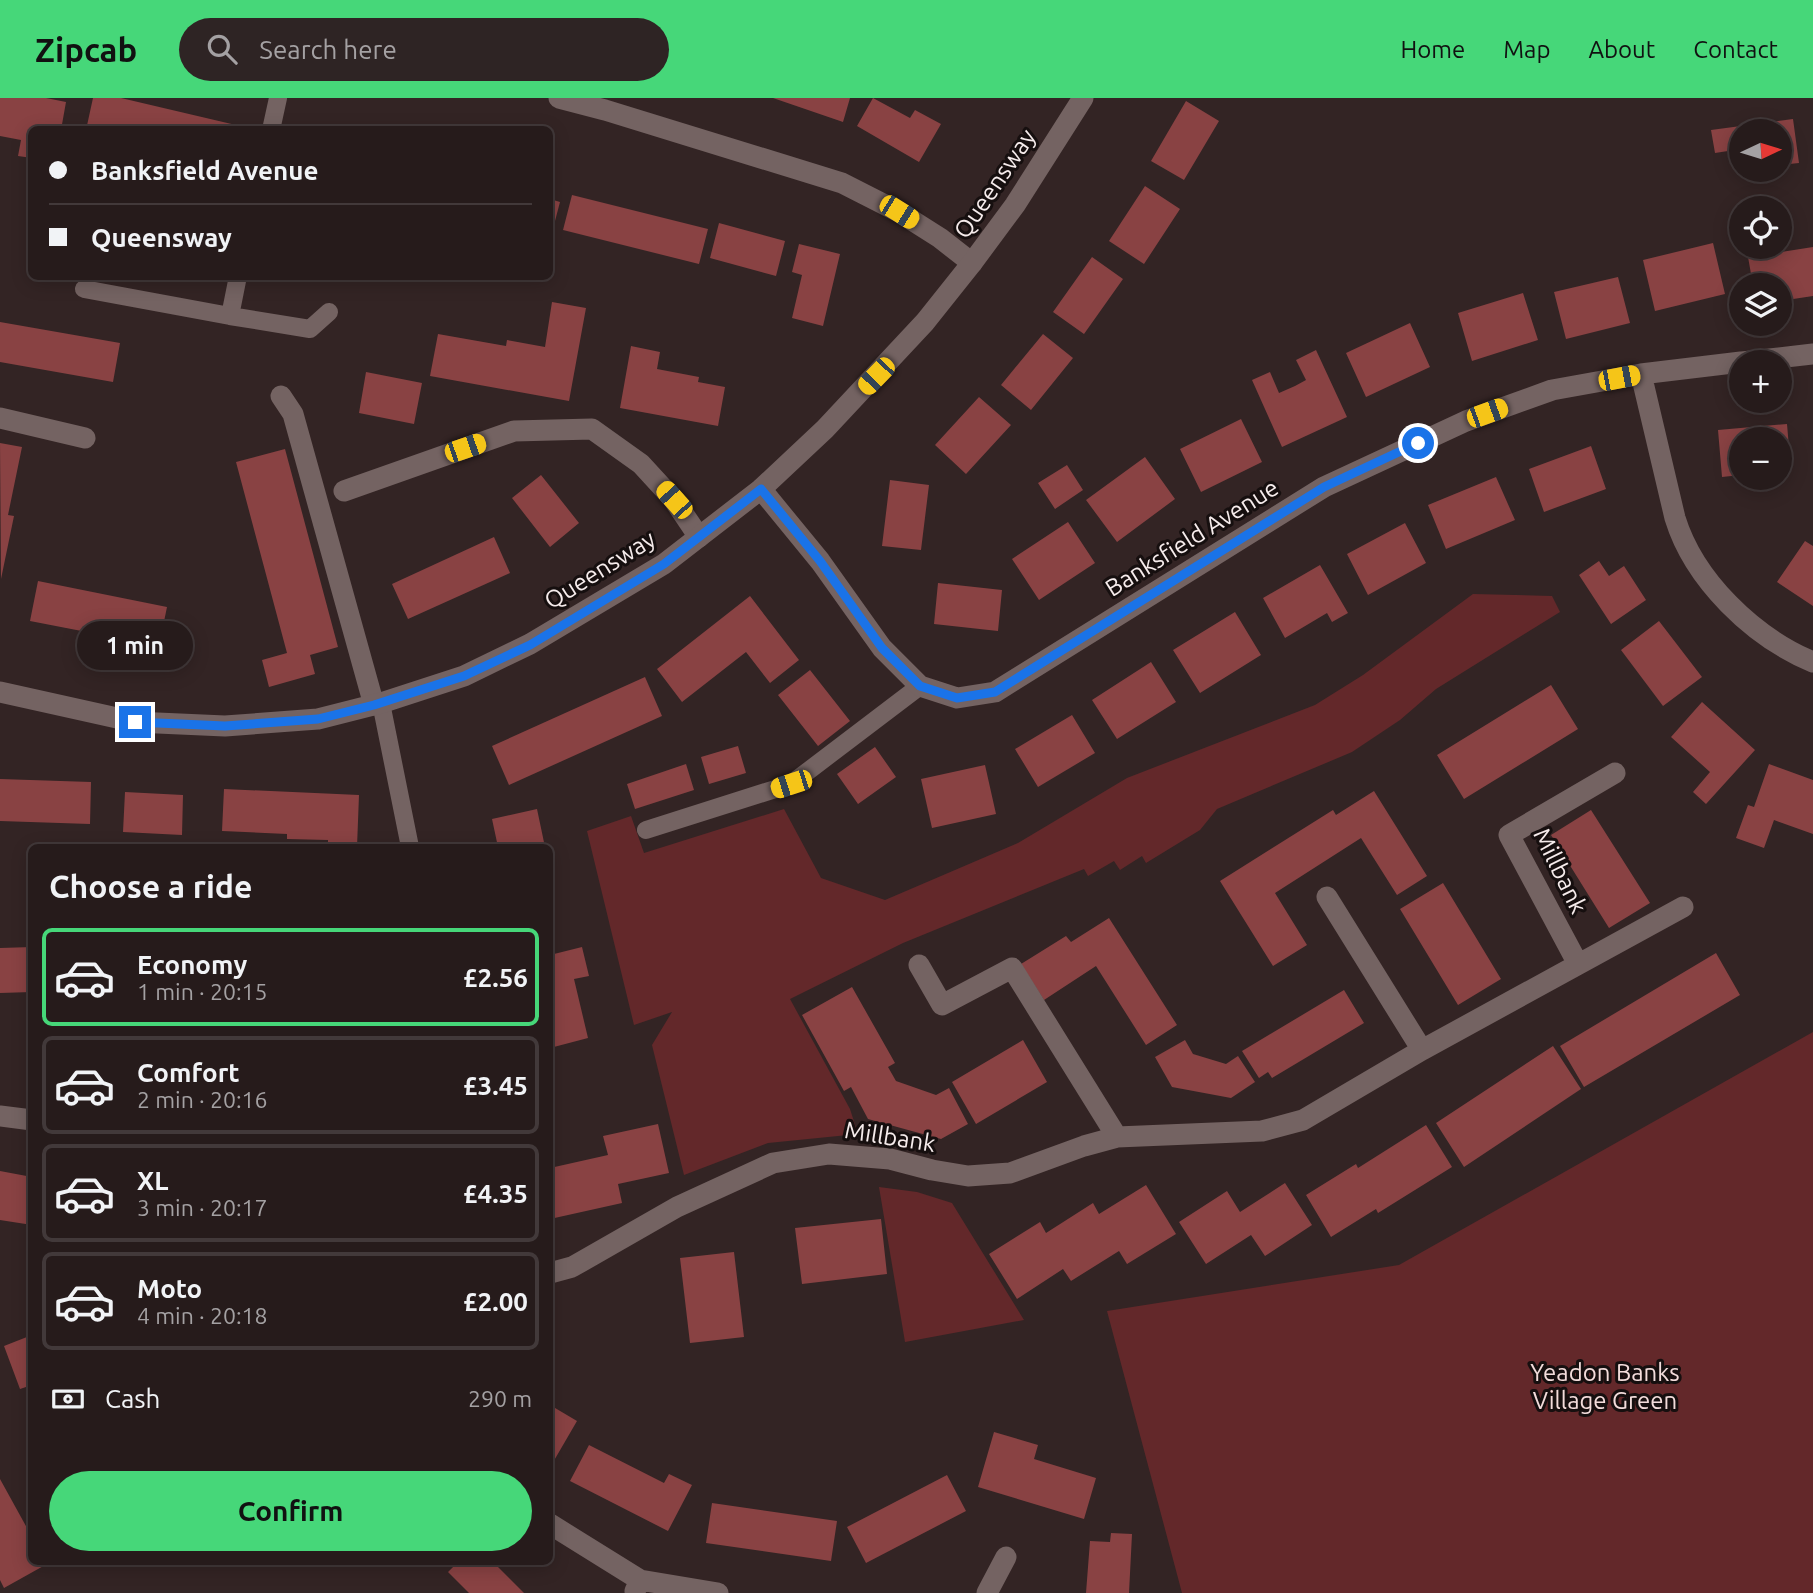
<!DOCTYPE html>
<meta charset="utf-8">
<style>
:root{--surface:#261b1b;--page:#2e2424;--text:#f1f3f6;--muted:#a4a1a3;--line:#42393a;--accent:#46d779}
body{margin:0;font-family:Ubuntu,sans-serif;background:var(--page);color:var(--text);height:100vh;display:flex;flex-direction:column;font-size:26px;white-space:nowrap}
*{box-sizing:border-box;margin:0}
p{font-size:23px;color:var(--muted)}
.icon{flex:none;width:38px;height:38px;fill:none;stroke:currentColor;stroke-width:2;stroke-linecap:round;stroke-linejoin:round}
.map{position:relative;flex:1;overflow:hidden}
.details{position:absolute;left:28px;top:746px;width:525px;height:721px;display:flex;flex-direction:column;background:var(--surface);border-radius:10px;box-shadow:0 4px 18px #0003,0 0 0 2px var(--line)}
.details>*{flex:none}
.top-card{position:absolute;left:28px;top:28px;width:525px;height:154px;border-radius:10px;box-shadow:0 4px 18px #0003,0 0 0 2px var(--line);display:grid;align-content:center;height:154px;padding:0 21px;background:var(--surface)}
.needle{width:46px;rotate:86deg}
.controls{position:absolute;left:1729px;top:21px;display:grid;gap:14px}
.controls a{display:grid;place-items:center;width:63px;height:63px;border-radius:50%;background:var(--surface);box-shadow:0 4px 18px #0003,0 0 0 2px var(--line);font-size:35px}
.end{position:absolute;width:32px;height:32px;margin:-16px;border:9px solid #1a73e8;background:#fff;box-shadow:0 0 0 4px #fff}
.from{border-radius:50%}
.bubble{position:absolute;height:49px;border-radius:24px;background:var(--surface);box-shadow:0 4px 18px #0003,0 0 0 2px var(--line);font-size:23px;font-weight:600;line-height:49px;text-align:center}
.car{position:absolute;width:21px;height:42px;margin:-21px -10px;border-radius:9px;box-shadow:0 0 5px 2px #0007;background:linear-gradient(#f5c518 24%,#345 0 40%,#f5c518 0 76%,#345 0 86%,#f5c518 0)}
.top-card b{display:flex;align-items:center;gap:24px;height:66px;font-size:26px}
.top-card b+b{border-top:2px solid var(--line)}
.top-card i{width:18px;height:18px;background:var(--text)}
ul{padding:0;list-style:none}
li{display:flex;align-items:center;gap:21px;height:98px;margin:0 14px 10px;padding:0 7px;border:4px solid var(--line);border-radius:10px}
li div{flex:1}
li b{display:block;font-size:26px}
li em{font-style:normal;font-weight:600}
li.current{border-color:var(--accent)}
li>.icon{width:63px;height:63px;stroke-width:1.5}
h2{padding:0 21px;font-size:32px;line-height:84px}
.pay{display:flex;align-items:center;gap:18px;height:77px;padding:0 21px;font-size:26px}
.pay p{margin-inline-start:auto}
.primary-button{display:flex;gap:14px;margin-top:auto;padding:14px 21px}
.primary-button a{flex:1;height:80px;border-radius:42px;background:var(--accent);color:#111;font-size:28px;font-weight:600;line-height:80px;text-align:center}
header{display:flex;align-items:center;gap:42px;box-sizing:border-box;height:98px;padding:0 35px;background:var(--accent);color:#111}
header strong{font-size:33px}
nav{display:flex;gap:38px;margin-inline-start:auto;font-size:24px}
.search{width:490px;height:63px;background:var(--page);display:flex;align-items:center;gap:18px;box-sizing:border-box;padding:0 24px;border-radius:38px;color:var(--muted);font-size:26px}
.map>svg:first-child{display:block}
.green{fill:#63282a}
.building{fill:#894243}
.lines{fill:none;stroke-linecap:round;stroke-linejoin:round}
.service{stroke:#746362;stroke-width:18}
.minor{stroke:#746362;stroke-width:21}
.tertiary{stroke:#746362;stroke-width:21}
.route{stroke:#1a73e8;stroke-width:9}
.labels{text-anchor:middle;stroke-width:6;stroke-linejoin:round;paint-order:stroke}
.street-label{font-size:24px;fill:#f6ecec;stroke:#160f0f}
.park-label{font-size:24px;fill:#f3dcdb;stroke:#160f0f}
</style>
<header>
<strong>Zipcab</strong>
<div class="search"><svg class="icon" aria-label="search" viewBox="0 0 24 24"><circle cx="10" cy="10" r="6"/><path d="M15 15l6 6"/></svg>Search here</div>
<nav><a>Home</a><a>Map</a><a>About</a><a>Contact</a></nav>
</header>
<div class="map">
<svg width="1813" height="1495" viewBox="0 0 1813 1495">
<rect width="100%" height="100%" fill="#332424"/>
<!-- green -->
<path class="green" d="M 1473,496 L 1552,498 L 1560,514 L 1436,591 L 1400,622 L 1352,654 L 1217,711 L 1200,732 L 1146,765 L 1142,758 L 1120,772 L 1114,763 L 1088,778 L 1084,771 L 903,845 L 790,901 L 850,1011 L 858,1036 L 768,1045 L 684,1077 L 652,947 L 672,914 L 634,927 L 587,733 L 631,718 L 644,755 L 784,711 L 821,780 L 885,802 L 1018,745 L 1127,680 L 1315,607 L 1363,577 Z
M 1813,934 L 1813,1495 L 1182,1495 L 1107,1213 L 1399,1167 Z
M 879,1089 L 917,1094 L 952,1105 L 1024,1222 L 905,1244 Z"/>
<!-- building -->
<path class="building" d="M 0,0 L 46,0 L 66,4 L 61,32 L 32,32 L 32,60 L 18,58 L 21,42 L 0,38 Z
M 93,0 L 121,0 L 257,32 L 86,32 Z
M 773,0 L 850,0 L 843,24 Z
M 873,0 L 910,20 L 915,12 L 941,26 L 919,64 L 857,28 Z
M 1186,3 L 1219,23 L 1184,82 L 1151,63 Z
M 1793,21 L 1799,65 L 1780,67 L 1780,33 L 1741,33 L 1741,51 L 1715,55 L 1711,32 Z
M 1145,88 L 1180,111 L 1144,166 L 1109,143 Z
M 572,97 L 708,131 L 699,166 L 563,132 Z
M 550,101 L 560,104 L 550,142 Z
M 719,125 L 785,143 L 776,178 L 710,160 Z
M 1713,145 L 1725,196 L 1655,213 L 1643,162 Z
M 799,146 L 840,156 L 823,228 L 792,220 L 802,177 L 792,174 Z
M 1813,149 L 1813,198 L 1780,203 L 1780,187 L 1753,187 L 1748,159 Z
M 1092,159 L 1123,181 L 1084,236 L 1053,214 Z
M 1618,179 L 1630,225 L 1566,241 L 1554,194 Z
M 1523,195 L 1538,242 L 1472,263 L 1458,215 Z
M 552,204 L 586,210 L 569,303 L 430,278 L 438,236 L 506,248 L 507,242 L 545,249 Z
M 0,224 L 120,245 L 113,284 L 0,264 Z
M 1410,225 L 1430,269 L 1366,299 L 1346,255 Z
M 1043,236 L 1073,260 L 1031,312 L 1001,287 Z
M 631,248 L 660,254 L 657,271 L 699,279 L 698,284 L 725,289 L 718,328 L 620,310 Z
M 1316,252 L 1347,319 L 1282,349 L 1252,282 L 1270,274 L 1279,295 L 1295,288 L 1306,282 L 1296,262 Z
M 366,274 L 422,285 L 414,326 L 359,315 Z
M 979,299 L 1011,327 L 966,376 L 935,347 Z
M 1241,321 L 1262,364 L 1201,394 L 1180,351 Z
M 1787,326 L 1791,373 L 1780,374 L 1780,341 L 1741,341 L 1741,377 L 1722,379 L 1718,332 Z
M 0,345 L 22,349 L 8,417 L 14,418 L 1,481 Z
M 1591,348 L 1606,391 L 1544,414 L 1529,371 Z
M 285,351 L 338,549 L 310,557 L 315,576 L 269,589 L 262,562 L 287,555 L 236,364 Z
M 1145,359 L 1175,401 L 1117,444 L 1086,402 Z
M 1067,367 L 1083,392 L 1055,411 L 1038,385 Z
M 541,377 L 579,425 L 550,449 L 512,400 Z
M 1496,379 L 1515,422 L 1446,451 L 1428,407 Z
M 890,382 L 929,387 L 921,452 L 882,448 Z
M 1068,424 L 1095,465 L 1039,502 L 1012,461 Z
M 1405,425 L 1426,465 L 1368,497 L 1347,456 Z
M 494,439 L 510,475 L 408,521 L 392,486 Z
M 1805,443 L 1813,448 L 1813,508 L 1777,484 Z
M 1599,463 L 1609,478 L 1624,468 L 1646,502 L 1611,526 L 1579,477 Z
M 1320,467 L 1348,515 L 1332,524 L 1327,515 L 1285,540 L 1263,500 Z
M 38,483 L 167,509 L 159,548 L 30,523 Z
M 938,485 L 1002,492 L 998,533 L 934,526 Z
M 750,498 L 799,562 L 770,585 L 746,554 L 682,604 L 657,571 Z
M 1235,514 L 1261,557 L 1200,595 L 1173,552 Z
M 1659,523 L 1702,579 L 1663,608 L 1621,552 Z
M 1151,564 L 1176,604 L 1117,641 L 1092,602 Z
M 810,572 L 850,623 L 818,648 L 778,597 Z
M 645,579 L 662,618 L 509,687 L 492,648 Z
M 1551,587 L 1578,631 L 1464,701 L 1437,657 Z
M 1702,604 L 1755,652 L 1706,706 L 1693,694 L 1710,674 L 1671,639 Z
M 1072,617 L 1095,655 L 1038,689 L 1015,651 Z
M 738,648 L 746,675 L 709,686 L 701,659 Z
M 875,649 L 896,679 L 858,706 L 837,676 Z
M 686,666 L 694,692 L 635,711 L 627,686 Z
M 1769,666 L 1813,682 L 1813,736 L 1774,722 L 1764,750 L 1736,740 L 1748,707 L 1754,709 Z
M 985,667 L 996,716 L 932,730 L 921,681 Z
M 0,681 L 91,684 L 90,726 L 0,723 Z
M 224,691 L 359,697 L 357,749 L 328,749 L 328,742 L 287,741 L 287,736 L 222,733 Z
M 1374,693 L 1427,778 L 1397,797 L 1361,740 L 1275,795 L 1307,847 L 1273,868 L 1220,783 L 1333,712 L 1336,717 Z
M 125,694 L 183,697 L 182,737 L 123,734 Z
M 537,711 L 545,749 L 498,749 L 492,721 Z
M 1591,712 L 1650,805 L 1609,830 L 1551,737 Z
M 1443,785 L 1501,881 L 1458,907 L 1400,811 Z
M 1109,820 L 1177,927 L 1146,947 L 1096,868 L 1044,902 L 1021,866 L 1066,838 L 1071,844 Z
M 32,849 L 32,894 L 0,895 L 0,850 Z
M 582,849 L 589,878 L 574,881 L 588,940 L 550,950 L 550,857 Z
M 1716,855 L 1740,897 L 1584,989 L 1560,948 Z
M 852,889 L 895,965 L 888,969 L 896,983 L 936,997 L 949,990 L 968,1026 L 941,1041 L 868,1021 L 851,989 L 844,993 L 802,917 Z
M 1344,892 L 1364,925 L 1272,980 L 1268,974 L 1259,980 L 1242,953 Z
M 1023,942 L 1047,984 L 976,1026 L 952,984 Z
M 1185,942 L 1193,956 L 1226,966 L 1238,958 L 1255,984 L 1231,1000 L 1172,989 L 1155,959 Z
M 1553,948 L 1581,991 L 1464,1069 L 1436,1025 Z
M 658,1026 L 669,1075 L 618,1086 L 622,1105 L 550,1121 L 550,1070 L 608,1057 L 603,1038 Z
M 1426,1027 L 1452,1069 L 1378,1115 L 1376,1111 L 1331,1139 L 1306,1097 L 1356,1066 L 1358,1070 Z
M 0,1073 L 32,1079 L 32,1127 L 0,1122 Z
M 1285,1085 L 1312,1127 L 1265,1158 L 1251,1137 L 1206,1166 L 1179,1124 L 1227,1093 L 1240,1114 Z
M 1146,1087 L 1176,1136 L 1127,1166 L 1119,1153 L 1071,1183 L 1063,1171 L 1017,1201 L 989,1156 L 1040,1124 L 1046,1135 L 1093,1105 L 1099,1116 Z
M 881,1121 L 887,1176 L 802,1186 L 795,1130 Z
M 734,1154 L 744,1239 L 690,1245 L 680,1160 Z
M 32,1237 L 32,1287 L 20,1291 L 4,1248 Z
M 550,1307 L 577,1323 L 552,1366 L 550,1364 Z
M 994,1334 L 1038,1347 L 1034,1361 L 1096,1380 L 1084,1421 L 978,1389 Z
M 589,1347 L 664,1385 L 669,1376 L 692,1387 L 668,1433 L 570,1383 Z
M 947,1377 L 966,1413 L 866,1465 L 847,1429 Z
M 0,1381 L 32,1439 L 32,1463 L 45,1463 L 47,1466 L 4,1490 L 0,1482 Z
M 712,1405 L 837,1423 L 831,1463 L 706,1445 Z
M 1111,1435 L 1132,1436 L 1129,1495 L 1086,1495 L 1090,1443 L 1110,1444 Z
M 459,1463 L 492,1463 L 524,1495 L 469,1495 L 448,1474 Z"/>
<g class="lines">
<!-- service -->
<path class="service" d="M 271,32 L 278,0
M 84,191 L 230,218 L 238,178
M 230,218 L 310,231 L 329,214
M 381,605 L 410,749
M 646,732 L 791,686 L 920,588"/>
<!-- minor -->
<path class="minor" d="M 559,0 L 605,12 L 842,85 L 899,114 L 940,140 L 972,165
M 1742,264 L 1813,256
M 1641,276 L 1675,420 C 1694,482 1753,539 1813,564
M 281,298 L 293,316 L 374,607
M 0,320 L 85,340
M 761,391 L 820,463 L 882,550 L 920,588 L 957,600 L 995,594 L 1324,389 L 1466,323 L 1552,292 L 1641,276 L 1741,264
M 344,393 L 514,333 L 592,331 L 641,366 L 674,402 L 699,439
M 1327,799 L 1422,952
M 1578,866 L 1509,737 L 1615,675
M 919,867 L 942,907 L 1012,870 L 1117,1039
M 0,1018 L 32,1022
M 550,1175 L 572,1169 L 677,1109 L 773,1065 L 829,1056 L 890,1061 L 932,1072 L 968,1078 L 1010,1075 L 1084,1048 L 1117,1039 L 1262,1033 L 1303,1022 L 1422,952 L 1683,809
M 550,1426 L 640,1482
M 635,1493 L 640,1482 L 718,1495
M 987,1495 L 1006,1459"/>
<!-- tertiary -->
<path class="tertiary" d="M 0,594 L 135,624 L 225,628 L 318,621 L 381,605 L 464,578 L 530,546 L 664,466 L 761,391 L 825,331 L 925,224 L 972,165 L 1015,107 L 1083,0"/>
</g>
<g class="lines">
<!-- route -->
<path class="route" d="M 135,624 L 225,628 L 318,621 L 374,607 L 464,578 L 530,547 L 664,466 L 761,391 L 820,463 L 882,550 L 920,588 L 957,600 L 995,594 L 1324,389 L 1418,345"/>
</g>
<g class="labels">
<!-- street labels -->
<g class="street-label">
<text transform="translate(995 86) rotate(-56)" y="8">Queensway</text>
<text transform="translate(1192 440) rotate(-32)" y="8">Banksfield Avenue</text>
<text transform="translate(600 472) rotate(-32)" y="8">Queensway</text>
<text transform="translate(1560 773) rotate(64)" y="8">Millbank</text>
<text transform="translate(890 1039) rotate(9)" y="8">Millbank</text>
</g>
<!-- park labels -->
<g class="park-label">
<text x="1605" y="1283">Yeadon Banks<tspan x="1605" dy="28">Village Green</tspan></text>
</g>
</g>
</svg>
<div class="controls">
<a><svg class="needle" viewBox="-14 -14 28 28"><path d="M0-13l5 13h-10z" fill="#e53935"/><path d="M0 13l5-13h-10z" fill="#a4a1a3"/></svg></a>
<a><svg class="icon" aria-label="locate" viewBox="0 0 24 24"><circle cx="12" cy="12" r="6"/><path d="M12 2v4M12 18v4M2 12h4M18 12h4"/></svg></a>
<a><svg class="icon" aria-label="layers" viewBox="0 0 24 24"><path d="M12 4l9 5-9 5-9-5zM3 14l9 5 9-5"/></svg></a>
<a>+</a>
<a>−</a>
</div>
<i class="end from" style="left:1418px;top:345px"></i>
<i class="end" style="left:135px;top:624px"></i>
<div class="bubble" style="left:77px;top:523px;width:116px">1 min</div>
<i class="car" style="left:899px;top:114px;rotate:122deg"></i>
<i class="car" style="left:876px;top:278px;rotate:224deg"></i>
<i class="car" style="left:1619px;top:280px;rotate:79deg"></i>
<i class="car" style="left:1487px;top:315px;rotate:70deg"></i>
<i class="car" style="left:465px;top:350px;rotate:71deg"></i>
<i class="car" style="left:674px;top:402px;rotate:318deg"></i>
<i class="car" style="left:791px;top:686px;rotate:252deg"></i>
<div class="top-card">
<b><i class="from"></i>Banksfield Avenue</b>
<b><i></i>Queensway</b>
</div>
<section class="details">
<h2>Choose a ride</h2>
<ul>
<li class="current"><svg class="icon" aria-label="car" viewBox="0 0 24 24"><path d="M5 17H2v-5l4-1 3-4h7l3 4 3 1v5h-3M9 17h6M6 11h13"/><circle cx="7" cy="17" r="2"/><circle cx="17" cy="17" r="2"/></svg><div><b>Economy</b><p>1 min · 20:15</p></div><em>£2.56</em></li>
<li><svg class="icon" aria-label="car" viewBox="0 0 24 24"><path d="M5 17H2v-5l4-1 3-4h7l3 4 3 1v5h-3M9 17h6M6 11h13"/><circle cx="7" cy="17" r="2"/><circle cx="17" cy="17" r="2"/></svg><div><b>Comfort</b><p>2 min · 20:16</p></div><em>£3.45</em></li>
<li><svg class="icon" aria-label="car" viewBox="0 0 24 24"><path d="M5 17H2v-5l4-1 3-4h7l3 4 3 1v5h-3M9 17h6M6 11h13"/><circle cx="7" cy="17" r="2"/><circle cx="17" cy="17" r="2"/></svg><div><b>XL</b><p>3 min · 20:17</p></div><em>£4.35</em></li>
<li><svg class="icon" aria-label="car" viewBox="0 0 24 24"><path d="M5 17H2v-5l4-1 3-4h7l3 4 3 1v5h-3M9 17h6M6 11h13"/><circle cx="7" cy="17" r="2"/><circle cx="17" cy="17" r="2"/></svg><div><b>Moto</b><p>4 min · 20:18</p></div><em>£2.00</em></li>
</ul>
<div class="pay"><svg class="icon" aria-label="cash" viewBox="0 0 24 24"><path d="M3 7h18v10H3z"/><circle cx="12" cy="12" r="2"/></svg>Cash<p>290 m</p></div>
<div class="primary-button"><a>Confirm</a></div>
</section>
</div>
